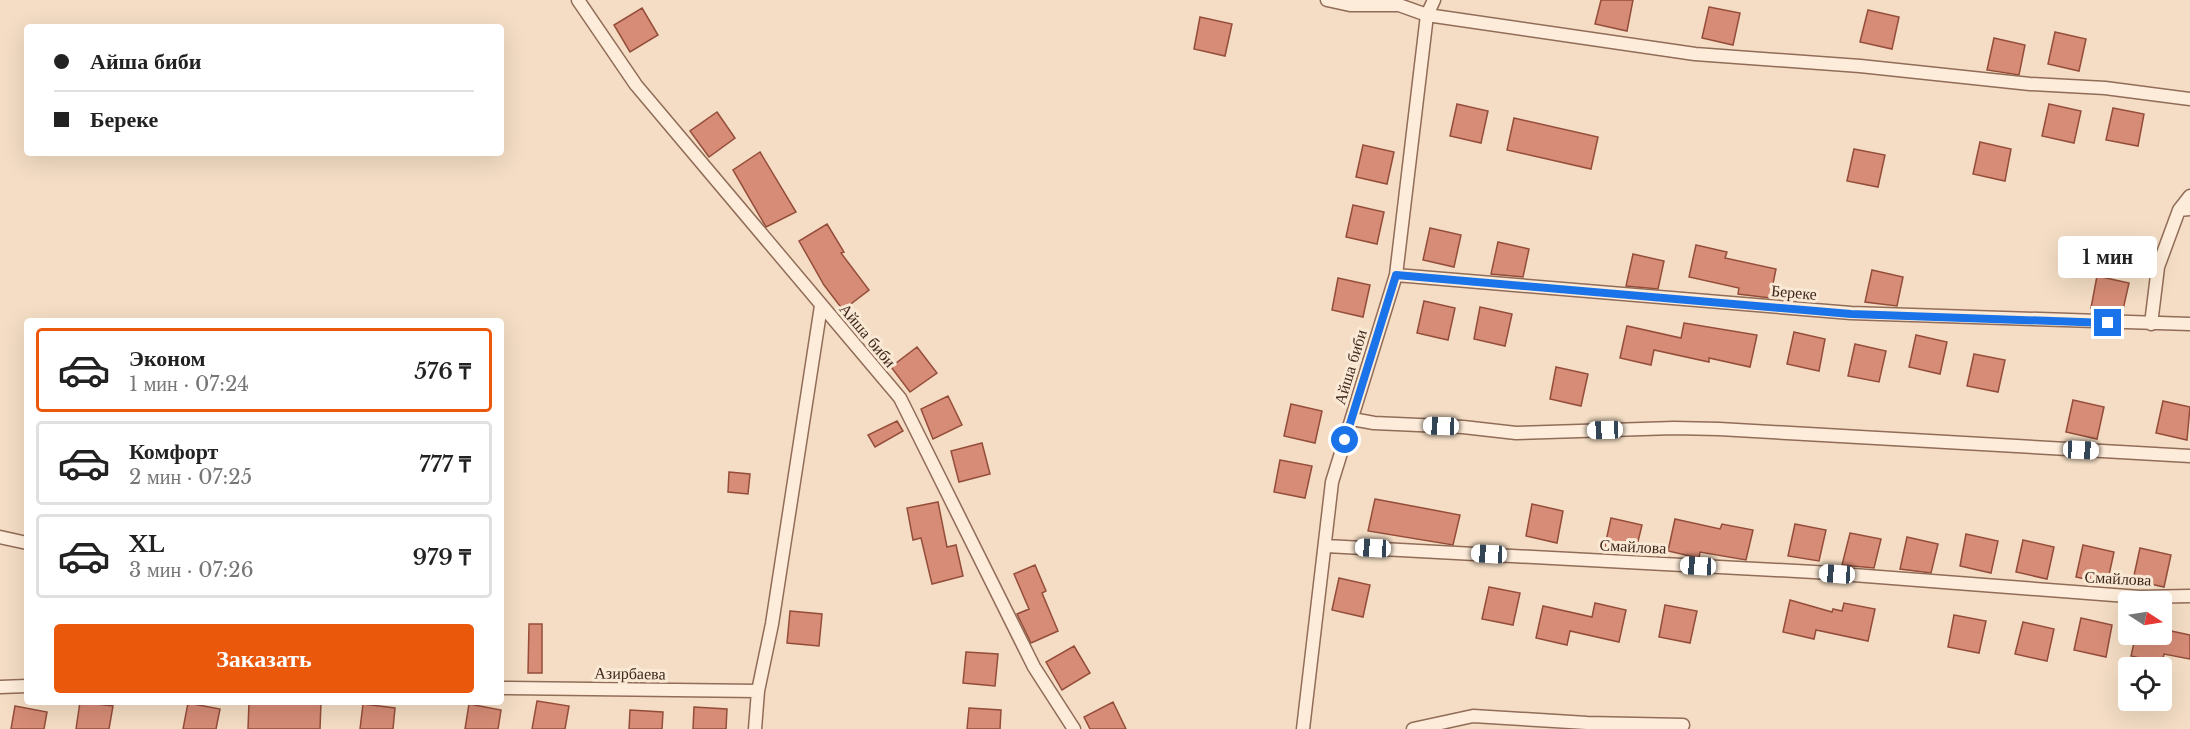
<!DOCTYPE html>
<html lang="ru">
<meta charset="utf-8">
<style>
:root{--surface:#fff;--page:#f2f2f2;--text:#222;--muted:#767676;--line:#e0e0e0;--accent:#ea580c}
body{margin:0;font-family:"Libre Baskerville",serif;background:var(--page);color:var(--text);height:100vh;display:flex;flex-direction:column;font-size:22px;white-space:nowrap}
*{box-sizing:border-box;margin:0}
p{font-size:20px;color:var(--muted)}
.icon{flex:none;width:33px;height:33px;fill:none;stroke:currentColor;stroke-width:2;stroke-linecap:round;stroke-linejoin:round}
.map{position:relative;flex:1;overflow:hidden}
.details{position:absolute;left:24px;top:318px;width:480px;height:387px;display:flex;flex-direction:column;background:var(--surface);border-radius:6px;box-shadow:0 6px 24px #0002}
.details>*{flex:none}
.hud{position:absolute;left:24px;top:24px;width:480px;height:132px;border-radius:6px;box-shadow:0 6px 24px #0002;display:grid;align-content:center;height:132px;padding:0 30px;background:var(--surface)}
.needle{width:39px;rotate:102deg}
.fabs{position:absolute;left:2118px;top:591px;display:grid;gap:12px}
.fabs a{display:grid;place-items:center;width:54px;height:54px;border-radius:6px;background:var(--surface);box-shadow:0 6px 24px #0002;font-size:30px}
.end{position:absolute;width:27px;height:27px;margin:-14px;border:8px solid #1a73e8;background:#fff;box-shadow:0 0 0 3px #fff}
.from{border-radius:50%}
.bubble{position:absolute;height:42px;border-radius:6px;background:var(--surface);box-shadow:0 6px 24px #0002;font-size:20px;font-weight:600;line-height:42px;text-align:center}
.car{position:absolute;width:18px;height:36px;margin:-18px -9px;border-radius:8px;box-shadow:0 0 4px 2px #0007;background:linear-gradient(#fff 24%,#345 0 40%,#fff 0 76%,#345 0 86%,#fff 0)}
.hud b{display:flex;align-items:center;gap:21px;height:57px;font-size:22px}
.hud b+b{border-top:2px solid var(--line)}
.hud i{width:15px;height:15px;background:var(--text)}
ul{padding:10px 0 0;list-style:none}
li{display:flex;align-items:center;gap:18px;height:84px;margin:0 12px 9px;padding:0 18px;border:3px solid var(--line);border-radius:6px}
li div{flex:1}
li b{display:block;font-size:22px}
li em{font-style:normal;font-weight:600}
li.active{border-color:var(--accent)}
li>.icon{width:54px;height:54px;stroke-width:1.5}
.primary-button{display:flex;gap:12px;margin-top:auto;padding:12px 30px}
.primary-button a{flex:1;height:69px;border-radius:6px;background:var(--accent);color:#fff;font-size:24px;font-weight:600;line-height:69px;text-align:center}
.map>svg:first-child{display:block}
.building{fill:#d68c76;stroke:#944d3a;stroke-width:1.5}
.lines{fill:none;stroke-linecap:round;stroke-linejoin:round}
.minor-casing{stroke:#916c58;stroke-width:15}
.minor{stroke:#fdecd9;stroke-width:12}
.route{stroke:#1a73e8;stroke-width:8}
.labels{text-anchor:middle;stroke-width:6;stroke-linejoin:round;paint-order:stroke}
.street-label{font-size:16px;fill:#40281d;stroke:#fae9d5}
</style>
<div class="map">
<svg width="2190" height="729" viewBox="0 0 2190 729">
<rect width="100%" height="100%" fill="#f4ddc4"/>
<!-- building -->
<path class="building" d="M 1601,0 L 1633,0 L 1627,31 L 1595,24 Z
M 1709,7 L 1740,13 L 1733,45 L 1702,38 Z
M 642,8 L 658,35 L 630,52 L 614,25 Z
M 1868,10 L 1899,17 L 1892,49 L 1860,42 Z
M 1200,17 L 1232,24 L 1225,56 L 1194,49 Z
M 2055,32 L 2086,39 L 2079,71 L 2048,64 Z
M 1994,38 L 2025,45 L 2019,75 L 1987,70 Z
M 1457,104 L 1488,111 L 1481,143 L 1450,136 Z
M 2049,104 L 2081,111 L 2074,143 L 2042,136 Z
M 2113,108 L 2144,114 L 2138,146 L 2106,140 Z
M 717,112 L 735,138 L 709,157 L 690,131 Z
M 1514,118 L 1598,137 L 1591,169 L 1507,150 Z
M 1980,142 L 2011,149 L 2005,181 L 1973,174 Z
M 1363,145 L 1394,152 L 1387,184 L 1356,177 Z
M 1854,149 L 1885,155 L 1878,187 L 1847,181 Z
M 760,152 L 796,212 L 766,227 L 733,170 Z
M 1353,205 L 1384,212 L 1377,244 L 1346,237 Z
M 827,224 L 844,252 L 841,253 L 869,290 L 843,310 L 824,285 L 799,241 Z
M 1430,228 L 1461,235 L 1454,267 L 1423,260 Z
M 1498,242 L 1529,249 L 1523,277 L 1491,274 Z
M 1696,245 L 1727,252 L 1725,258 L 1776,269 L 1770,298 L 1738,294 L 1739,288 L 1689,277 Z
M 1633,254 L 1664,261 L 1658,289 L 1626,286 Z
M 1872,270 L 1903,277 L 1897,306 L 1865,302 Z
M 2097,276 L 2129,283 L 2122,314 L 2091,308 Z
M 1338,278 L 1370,285 L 1363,317 L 1332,310 Z
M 1424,301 L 1455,308 L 1448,340 L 1417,333 Z
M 1480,307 L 1512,314 L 1505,346 L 1474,339 Z
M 1684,323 L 1757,335 L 1750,367 L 1709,358 L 1709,362 L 1654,350 L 1651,365 L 1620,358 L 1627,326 L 1681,338 Z
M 1794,332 L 1825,339 L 1819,371 L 1787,364 Z
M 1916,335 L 1947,342 L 1940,374 L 1909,367 Z
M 1855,344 L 1886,351 L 1879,382 L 1848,376 Z
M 917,347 L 937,373 L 910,392 L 891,367 Z
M 1974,354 L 2005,360 L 1998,392 L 1967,386 Z
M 1556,367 L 1588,374 L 1581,406 L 1550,399 Z
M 948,396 L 962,425 L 933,439 L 921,409 Z
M 2073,400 L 2104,407 L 2097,439 L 2066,432 Z
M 2163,401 L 2190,407 L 2187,440 L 2156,433 Z
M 1291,404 L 1322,411 L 1315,443 L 1284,436 Z
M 897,421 L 903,431 L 875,447 L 868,435 Z
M 982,443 L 990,474 L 959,482 L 951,451 Z
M 1280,460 L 1312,466 L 1305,498 L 1274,492 Z
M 729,472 L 750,474 L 748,494 L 728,492 Z
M 1375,499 L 1460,515 L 1453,545 L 1368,531 Z
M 938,502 L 947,547 L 956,545 L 963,576 L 932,584 L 921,538 L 913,540 L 907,508 Z
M 1532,504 L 1563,511 L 1557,543 L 1526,536 Z
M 1611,518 L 1642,525 L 1635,554 L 1604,550 Z
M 1675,519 L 1720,529 L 1722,524 L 1753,530 L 1746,560 L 1700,552 L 1699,558 L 1668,551 Z
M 1795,524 L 1826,530 L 1819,561 L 1788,556 Z
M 1850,533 L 1881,539 L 1874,568 L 1842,565 Z
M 1966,534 L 1998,541 L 1991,573 L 1960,566 Z
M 1907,537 L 1938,544 L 1931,573 L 1900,569 Z
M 2023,540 L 2054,547 L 2047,579 L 2016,572 Z
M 2083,545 L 2114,552 L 2107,584 L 2076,577 Z
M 2140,548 L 2171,555 L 2164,587 L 2133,580 Z
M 1035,565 L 1046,591 L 1042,593 L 1058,631 L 1031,643 L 1017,614 L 1029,609 L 1014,574 Z
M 1339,578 L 1370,585 L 1363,617 L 1332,610 Z
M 1489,587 L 1520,593 L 1513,625 L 1482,619 Z
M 1790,600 L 1832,612 L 1833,609 L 1842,611 L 1844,603 L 1875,609 L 1868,641 L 1816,630 L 1814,639 L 1783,632 Z
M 1595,603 L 1626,610 L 1619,642 L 1570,631 L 1567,645 L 1536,638 L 1543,606 L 1592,617 Z
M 1665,605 L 1697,611 L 1690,643 L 1659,637 Z
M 790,611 L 822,614 L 819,646 L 787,643 Z
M 1954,615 L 1986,621 L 1979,653 L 1948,647 Z
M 2081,618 L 2112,625 L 2106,657 L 2074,650 Z
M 2023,622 L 2054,629 L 2047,661 L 2015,654 Z
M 529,624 L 542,624 L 542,673 L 528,673 Z
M 2162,629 L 2190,635 L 2190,659 L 2164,654 L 2162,663 L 2131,656 L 2136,634 L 2162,634 Z
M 1074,646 L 1090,673 L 1062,690 L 1046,662 Z
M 966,652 L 998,654 L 995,686 L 963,683 Z
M 537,701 L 569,706 L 565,729 L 532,729 Z
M 80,702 L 113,706 L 109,729 L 76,729 Z
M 249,702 L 321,702 L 320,729 L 248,729 Z
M 1113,702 L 1126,729 L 1090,729 L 1084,717 Z
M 188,703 L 220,709 L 216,729 L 183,729 Z
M 363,704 L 395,708 L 393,729 L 360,729 Z
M 469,704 L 501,710 L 498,729 L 465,729 Z
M 15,706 L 47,712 L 44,729 L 11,729 Z
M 694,707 L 727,709 L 726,729 L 693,729 Z
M 969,708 L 1001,710 L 1000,729 L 967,729 Z
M 630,710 L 663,712 L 662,729 L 629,729 Z"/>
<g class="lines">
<defs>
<path id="minor" d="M 578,0 L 636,85 L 900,398 L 1034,667 L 1074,729
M 1327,0 L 1350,5 L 1399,5 L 1427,15 L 1695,54 L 1860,66 L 2030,84 L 2105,88 L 2190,99
M 2179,210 L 2190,196
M 1396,275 L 1851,313 L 2190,324
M 2151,324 L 2158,267 L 2179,210 L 2190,209
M 1352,419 L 1374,423 L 1463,427 L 1516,433 L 1674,428 L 1719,429 L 2190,456
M 0,537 L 27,543
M 1326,546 L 1814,572 L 2140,597 L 2190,596
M 0,687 L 27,686
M 501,688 L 758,691
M 755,729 L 758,691 L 772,624 L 821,306
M 1303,729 L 1332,482 L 1396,275 L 1427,15 L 1434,0
M 1413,729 L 1473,716 L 1587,723 L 1683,725"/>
</defs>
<!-- minor casing -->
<use href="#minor" class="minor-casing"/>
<!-- minor -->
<use href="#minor" class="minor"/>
</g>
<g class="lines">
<!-- route -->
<path class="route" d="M 1345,440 L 1396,275 L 1851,314 L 2108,323"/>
</g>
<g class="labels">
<!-- street labels -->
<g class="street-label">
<text transform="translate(1794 292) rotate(5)" y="6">Береке</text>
<text transform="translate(868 335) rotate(50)" y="6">Айша биби</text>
<text transform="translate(1350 367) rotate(-73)" y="6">Айша биби</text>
<text transform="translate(1633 546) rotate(3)" y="6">Смайлова</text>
<text transform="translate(2118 578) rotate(3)" y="6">Смайлова</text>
<text transform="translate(630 673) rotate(1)" y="6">Азирбаева</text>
</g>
</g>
</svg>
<div class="fabs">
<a><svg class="needle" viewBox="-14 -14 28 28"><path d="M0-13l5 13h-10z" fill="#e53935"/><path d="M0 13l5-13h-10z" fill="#767676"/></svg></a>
<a><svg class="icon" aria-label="locate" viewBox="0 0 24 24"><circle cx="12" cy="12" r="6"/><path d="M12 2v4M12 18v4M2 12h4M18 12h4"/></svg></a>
</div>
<i class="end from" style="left:1345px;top:440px"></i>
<i class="end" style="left:2108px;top:323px"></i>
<div class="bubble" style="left:2058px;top:236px;width:99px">1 мин</div>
<i class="car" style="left:1441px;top:426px;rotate:272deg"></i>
<i class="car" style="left:1605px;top:430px;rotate:268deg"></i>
<i class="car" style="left:2081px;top:450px;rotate:93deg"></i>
<i class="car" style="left:1373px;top:548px;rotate:273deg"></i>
<i class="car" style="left:1489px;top:554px;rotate:273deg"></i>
<i class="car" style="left:1698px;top:566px;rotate:273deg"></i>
<i class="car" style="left:1837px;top:574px;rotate:274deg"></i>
<div class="hud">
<b><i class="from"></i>Айша биби</b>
<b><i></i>Береке</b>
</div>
<section class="details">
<ul>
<li class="active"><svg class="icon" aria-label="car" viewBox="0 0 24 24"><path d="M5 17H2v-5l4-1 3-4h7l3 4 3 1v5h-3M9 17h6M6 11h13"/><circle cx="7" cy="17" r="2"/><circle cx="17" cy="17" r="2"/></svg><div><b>Эконом</b><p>1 мин · 07:24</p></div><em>576 ₸</em></li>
<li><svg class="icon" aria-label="car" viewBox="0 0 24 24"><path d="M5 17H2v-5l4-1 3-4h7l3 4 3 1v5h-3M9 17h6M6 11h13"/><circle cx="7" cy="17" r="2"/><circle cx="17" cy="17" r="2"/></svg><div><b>Комфорт</b><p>2 мин · 07:25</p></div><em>777 ₸</em></li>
<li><svg class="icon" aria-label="car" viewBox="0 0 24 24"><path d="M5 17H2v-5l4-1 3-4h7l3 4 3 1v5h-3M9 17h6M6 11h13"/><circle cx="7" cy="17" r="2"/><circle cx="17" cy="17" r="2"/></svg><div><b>XL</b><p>3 мин · 07:26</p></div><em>979 ₸</em></li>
</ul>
<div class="primary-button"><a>Заказать</a></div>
</section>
</div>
